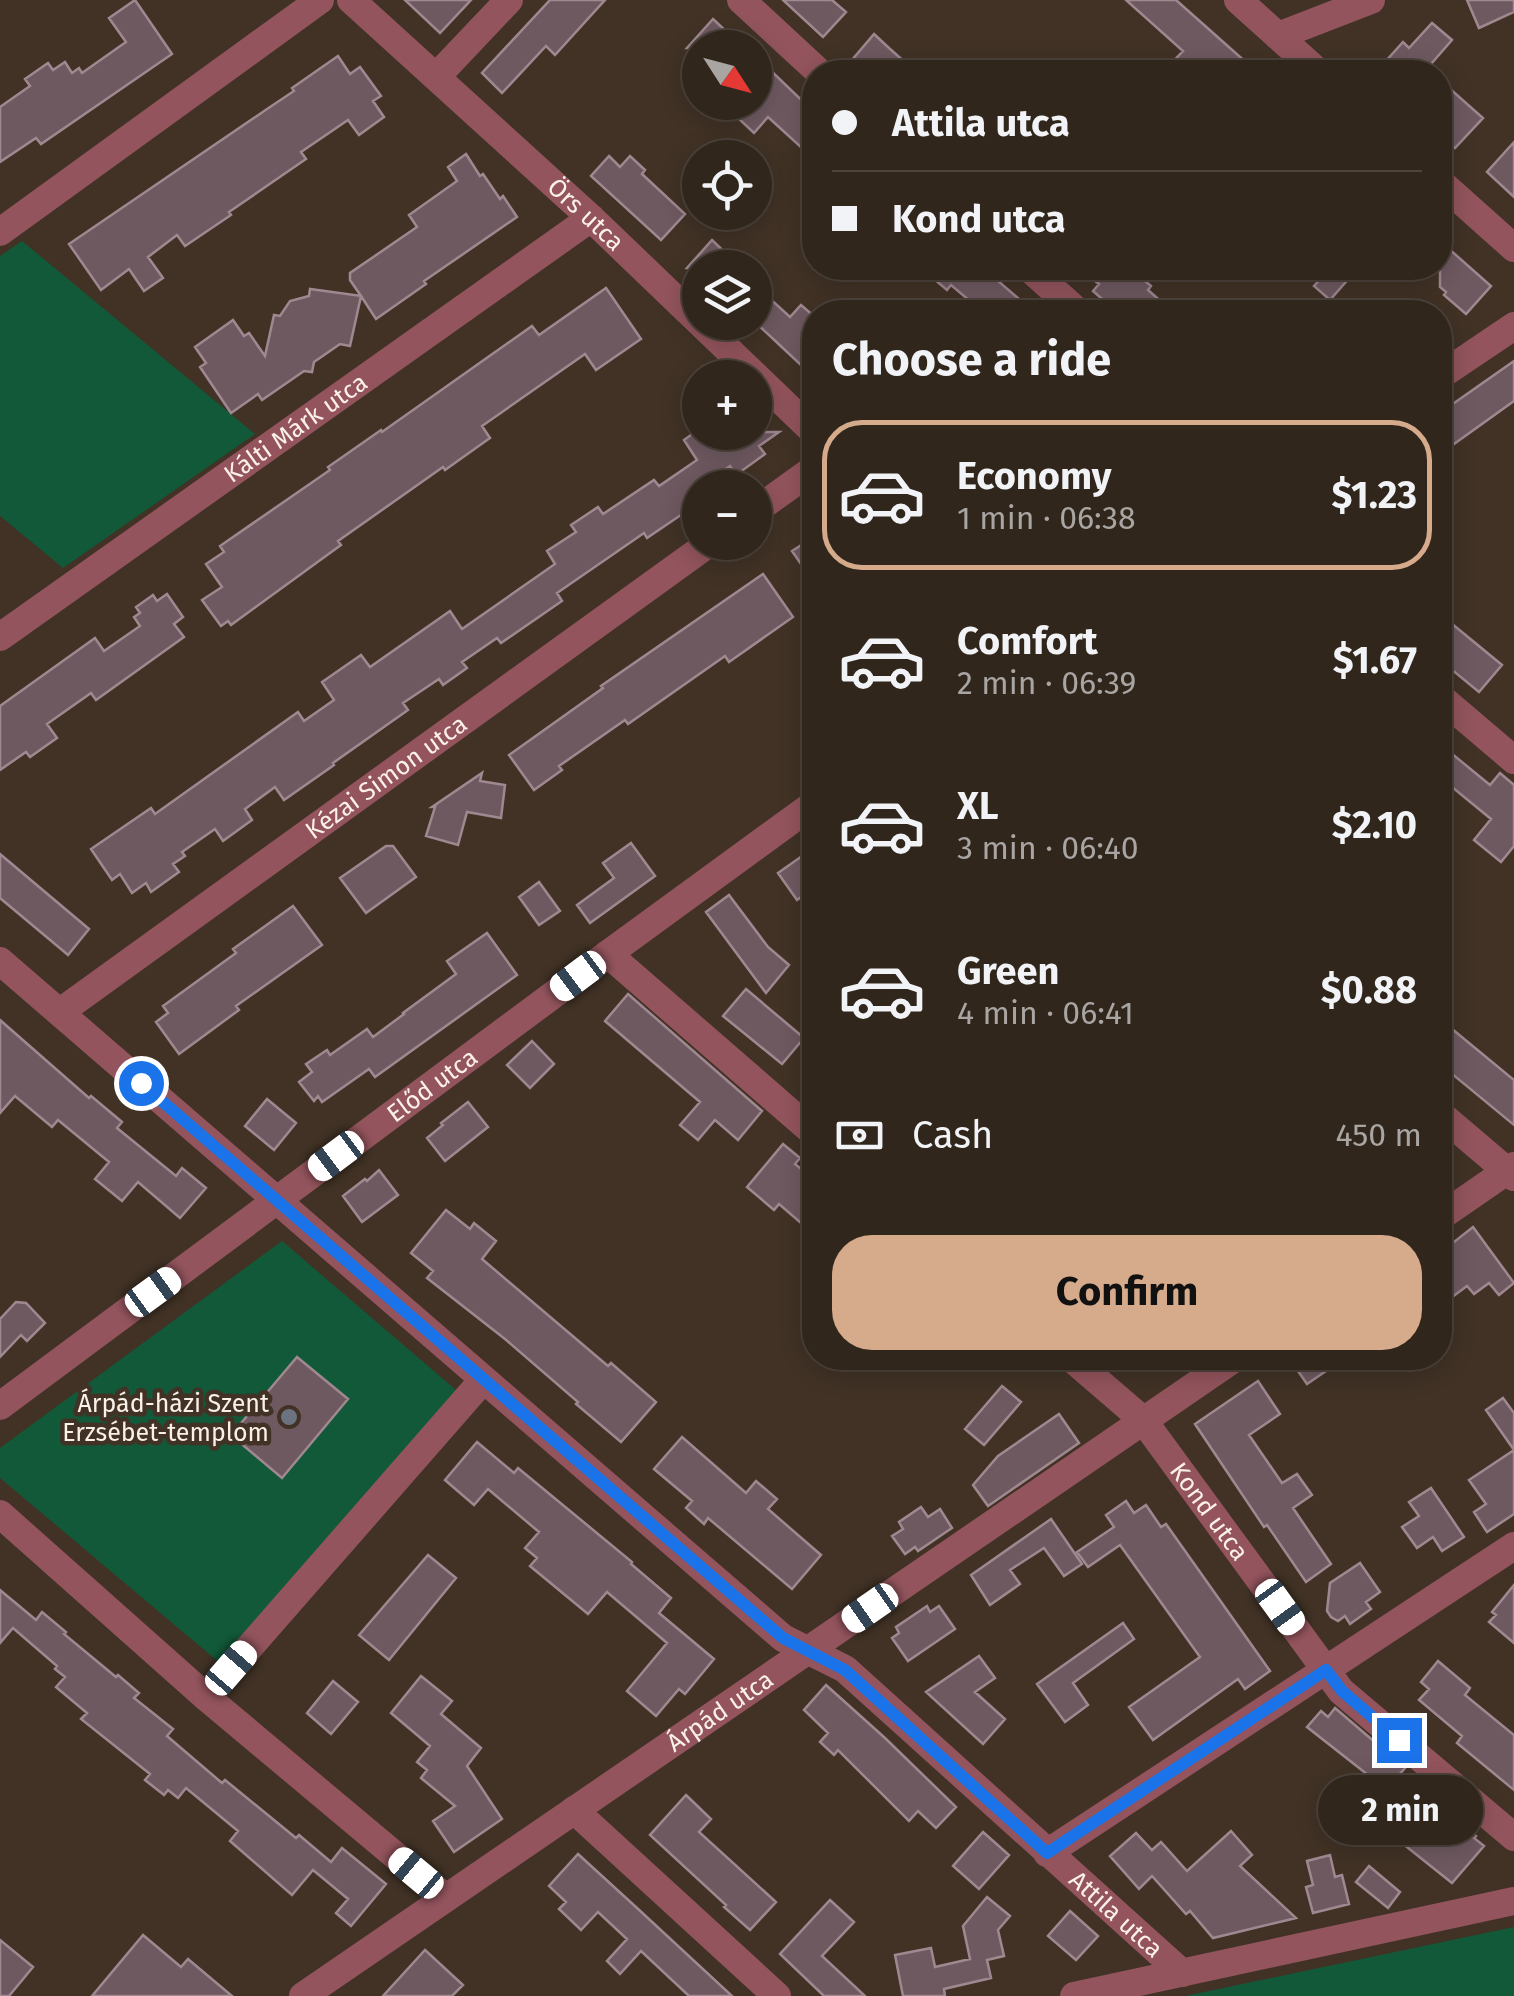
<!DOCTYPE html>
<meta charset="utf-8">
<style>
:root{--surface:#31261c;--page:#3d3229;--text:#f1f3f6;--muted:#a8a5a3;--line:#4c433b;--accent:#d6ab8b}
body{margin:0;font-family:"Fira Sans",sans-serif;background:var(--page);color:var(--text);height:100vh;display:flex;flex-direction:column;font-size:38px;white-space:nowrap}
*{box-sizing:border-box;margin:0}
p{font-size:32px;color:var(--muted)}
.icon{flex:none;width:55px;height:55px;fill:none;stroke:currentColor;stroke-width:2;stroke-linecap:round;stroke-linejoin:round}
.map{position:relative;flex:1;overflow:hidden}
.sheet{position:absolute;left:802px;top:300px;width:650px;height:1070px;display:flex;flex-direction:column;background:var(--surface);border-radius:40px;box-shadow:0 5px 25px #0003,0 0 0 2px var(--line)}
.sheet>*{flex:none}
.top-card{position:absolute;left:802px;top:60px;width:650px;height:220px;border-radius:40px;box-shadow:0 5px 25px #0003,0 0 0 2px var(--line);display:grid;align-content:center;height:220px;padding:0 30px;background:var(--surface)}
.needle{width:65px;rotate:126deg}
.fabs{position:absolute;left:682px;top:30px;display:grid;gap:20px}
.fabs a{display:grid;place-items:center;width:90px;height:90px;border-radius:50%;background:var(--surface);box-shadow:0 5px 25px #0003,0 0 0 2px var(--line);font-size:50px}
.end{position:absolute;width:45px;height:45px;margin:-22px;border:12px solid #1a73e8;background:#fff;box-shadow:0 0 0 5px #fff}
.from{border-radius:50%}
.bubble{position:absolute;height:70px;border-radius:35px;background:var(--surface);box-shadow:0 5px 25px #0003,0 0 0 2px var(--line);font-size:32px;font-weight:700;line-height:70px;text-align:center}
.car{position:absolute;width:30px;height:60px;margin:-30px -15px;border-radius:12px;box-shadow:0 0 8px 2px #0007;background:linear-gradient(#fff 24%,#345 0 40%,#fff 0 76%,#345 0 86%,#fff 0)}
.top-card b{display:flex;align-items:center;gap:35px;height:95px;font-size:38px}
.top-card b+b{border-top:2px solid var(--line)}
.top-card i{width:25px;height:25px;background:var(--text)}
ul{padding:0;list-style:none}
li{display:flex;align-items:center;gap:30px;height:150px;margin:0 20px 15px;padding:0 10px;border:5px solid transparent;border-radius:40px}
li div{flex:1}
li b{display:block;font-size:38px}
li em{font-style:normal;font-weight:700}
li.selected{border-color:var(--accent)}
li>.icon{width:90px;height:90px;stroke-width:1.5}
h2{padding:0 30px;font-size:45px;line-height:120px}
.pay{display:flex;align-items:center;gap:25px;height:110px;padding:0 30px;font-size:38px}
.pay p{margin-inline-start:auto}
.primary-button{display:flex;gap:20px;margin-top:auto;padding:20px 30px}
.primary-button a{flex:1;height:115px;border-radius:40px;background:var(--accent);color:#111;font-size:40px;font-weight:700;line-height:115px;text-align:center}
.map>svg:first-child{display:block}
.green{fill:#125939}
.building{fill:#6f5961;stroke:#a08891;stroke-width:2.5}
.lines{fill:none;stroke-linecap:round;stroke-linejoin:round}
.minor{stroke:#93545d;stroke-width:28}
.tertiary{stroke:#93545d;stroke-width:28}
.route{stroke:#1a73e8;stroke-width:12}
.worship-dot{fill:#6b7280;stroke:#413225;stroke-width:4}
.labels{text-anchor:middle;stroke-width:9;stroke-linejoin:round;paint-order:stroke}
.street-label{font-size:25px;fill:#fbf1e9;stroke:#413225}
.poi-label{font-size:25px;fill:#fbf1e9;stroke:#413225;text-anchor:end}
</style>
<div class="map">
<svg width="1514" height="1996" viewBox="0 0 1514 1996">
<rect width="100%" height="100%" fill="#413225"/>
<!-- green -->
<path class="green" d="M 22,241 L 255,434 L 63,568 L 0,516 L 0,256 Z
M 282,1241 L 463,1396 L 221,1664 L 0,1478 L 0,1448 Z
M 1514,1927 L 1514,1996 L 1185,1996 Z"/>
<!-- building -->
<path class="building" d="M 135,0 L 172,54 L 41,144 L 36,138 L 0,162 L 0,107 L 30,86 L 25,79 L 48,63 L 53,70 L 65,62 L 72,73 L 79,68 L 82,73 L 126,42 L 109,18 Z
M 405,0 L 471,0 L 440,33 Z
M 550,0 L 605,0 L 555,55 L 546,46 L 502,93 L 482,73 Z
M 783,0 L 832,0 L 846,12 L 823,37 Z
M 1126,0 L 1176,0 L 1257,72 L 1163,72 L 1183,51 Z
M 1467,0 L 1514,0 L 1514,12 L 1479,28 Z
M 713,19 L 744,48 L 687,48 Z
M 1432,23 L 1452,40 L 1424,72 L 1376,72 L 1403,42 L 1409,48 Z
M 874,34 L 889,48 L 916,72 L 865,72 L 852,60 Z
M 338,56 L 350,74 L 360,67 L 381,96 L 373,101 L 384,117 L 359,135 L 348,120 L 301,152 L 306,159 L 229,212 L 231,215 L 185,246 L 177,235 L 148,257 L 163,278 L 144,291 L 129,269 L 101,290 L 69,244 L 270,107 L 294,91 L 292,88 Z
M 767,67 L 815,113 L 815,160 L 768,117 L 754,133 L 721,102 L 755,102 L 755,81 Z
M 1440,80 L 1483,118 L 1455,148 L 1440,134 Z
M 1514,142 L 1514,197 L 1487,172 Z
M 466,154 L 480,176 L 483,174 L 500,199 L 503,196 L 517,217 L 424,281 L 426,284 L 376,319 L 361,296 L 350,346 L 340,344 L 314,362 L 312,372 L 304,371 L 262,400 L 258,394 L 231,413 L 200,367 L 206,363 L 195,347 L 233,320 L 244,336 L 249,333 L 265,356 L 274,315 L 280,316 L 290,301 L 309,296 L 310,289 L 361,296 L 350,280 L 350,273 L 417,227 L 409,215 L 457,181 L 448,167 Z
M 609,156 L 620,167 L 630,156 L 645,170 L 642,174 L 685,214 L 661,240 L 591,176 Z
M 712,240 L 741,268 L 687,268 Z
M 1440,241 L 1491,286 L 1466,314 L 1444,295 L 1446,292 L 1440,287 Z
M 921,268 L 983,268 L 1034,312 L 983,312 L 951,285 L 947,290 Z
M 1107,268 L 1157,268 L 1145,281 L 1151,286 L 1148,290 L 1173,312 L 1117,312 L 1093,291 L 1099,284 L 1095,281 Z
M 1331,268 L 1358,268 L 1330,300 L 1314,286 Z
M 755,285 L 790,317 L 801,305 L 815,317 L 815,353 L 802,366 L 755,322 Z
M 606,288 L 641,339 L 596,370 L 585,354 L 482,426 L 490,438 L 445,470 L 443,467 L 338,541 L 341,545 L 231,625 L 228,621 L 221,626 L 202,600 L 222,587 L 206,564 L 224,552 L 220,546 L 330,470 L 328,467 L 381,430 L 382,432 L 532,326 L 539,335 Z
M 1514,361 L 1514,401 L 1440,454 L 1440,413 Z
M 695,432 L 779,432 L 759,446 L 765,454 L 736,475 L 730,466 L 700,487 L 700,502 L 647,538 L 644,533 L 557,593 L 562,601 L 501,643 L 497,638 L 462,662 L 467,668 L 443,685 L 439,679 L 403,703 L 408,710 L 333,763 L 334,765 L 284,800 L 275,787 L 245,809 L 252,820 L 223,841 L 215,829 L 182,852 L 185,856 L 173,864 L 179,872 L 151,892 L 146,883 L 132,893 L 120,874 L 112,880 L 91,849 L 151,808 L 155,814 L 298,712 L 304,721 L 334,700 L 322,682 L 361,655 L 370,667 L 450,611 L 462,629 L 555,564 L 547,551 L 576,532 L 571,525 L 598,507 L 603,514 L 654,480 L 659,486 L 697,460 L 684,440 Z
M 815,536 L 815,584 L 792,551 Z
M 763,574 L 793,617 L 729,662 L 725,656 L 628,724 L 625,720 L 559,766 L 562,770 L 534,790 L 509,755 L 603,688 L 601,686 Z
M 167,594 L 183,617 L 174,624 L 184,637 L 96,700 L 91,693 L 47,724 L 57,738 L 30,757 L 26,752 L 0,770 L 0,706 L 95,638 L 104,651 L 140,626 L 134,617 L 140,613 L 136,607 L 153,595 L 157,601 Z
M 1440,614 L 1502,665 L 1479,692 L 1440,660 Z
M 1440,744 L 1490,785 L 1500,773 L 1514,785 L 1514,846 L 1501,862 L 1474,840 L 1491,819 L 1452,787 L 1440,802 Z
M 482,773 L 480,781 L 505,785 L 501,818 L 467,812 L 458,845 L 426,836 L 435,807 L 432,807 Z
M 631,843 L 655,876 L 590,923 L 577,905 L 614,878 L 603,863 Z
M 386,846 L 393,846 L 416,877 L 366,913 L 340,878 Z
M 815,847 L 815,887 L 797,900 L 778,873 Z
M 0,854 L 89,929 L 68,955 L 0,898 Z
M 539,882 L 560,911 L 539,925 L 519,897 Z
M 729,895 L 768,947 L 789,965 L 766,993 L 706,912 Z
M 293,906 L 322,945 L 236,1006 L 239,1010 L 179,1054 L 156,1022 L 168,1013 L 163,1006 L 236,953 L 233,949 Z
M 487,933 L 517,975 L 375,1077 L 369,1069 L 322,1102 L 318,1096 L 314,1101 L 299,1082 L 312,1072 L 306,1064 L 327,1050 L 330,1055 L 367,1029 L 373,1037 L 404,1014 L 403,1013 L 456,974 L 447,961 Z
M 746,989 L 804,1038 L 782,1064 L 723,1016 Z
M 628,994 L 762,1111 L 738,1140 L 715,1120 L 698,1140 L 680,1125 L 700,1102 L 605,1021 Z
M 1440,1019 L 1514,1080 L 1514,1125 L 1440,1064 Z
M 0,1020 L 89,1098 L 91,1096 L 122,1122 L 117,1128 L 176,1176 L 182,1168 L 206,1188 L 180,1218 L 138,1182 L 122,1201 L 95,1179 L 109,1162 L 58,1120 L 52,1127 L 15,1096 L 0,1113 Z
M 532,1041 L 554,1064 L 530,1088 L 507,1065 Z
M 267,1099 L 296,1123 L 274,1150 L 245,1126 Z
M 468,1102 L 488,1127 L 445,1161 L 427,1138 L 443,1125 L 441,1123 Z
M 783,1144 L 800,1158 L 795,1164 L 815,1180 L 815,1235 L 779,1204 L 774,1210 L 747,1187 Z
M 379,1170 L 398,1195 L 362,1222 L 343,1196 L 365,1179 L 367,1181 Z
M 446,1210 L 470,1229 L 474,1223 L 496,1241 L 482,1259 L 608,1366 L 611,1363 L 656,1402 L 621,1442 L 576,1404 L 578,1402 L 505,1339 L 427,1278 L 433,1271 L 411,1253 Z
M 1473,1227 L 1514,1283 L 1499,1295 L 1489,1283 L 1474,1294 L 1467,1286 L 1440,1306 L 1440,1253 Z
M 16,1302 L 26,1303 L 45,1323 L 27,1341 L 21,1335 L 0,1357 L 0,1319 Z
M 297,1357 L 348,1399 L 282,1478 L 231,1435 Z
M 1289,1358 L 1345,1358 L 1307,1384 Z
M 1258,1381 L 1280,1414 L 1249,1435 L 1282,1483 L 1297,1474 L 1312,1495 L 1293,1508 L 1331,1564 L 1306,1582 L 1267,1525 L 1264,1527 L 1195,1424 Z
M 1002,1386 L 1021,1402 L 984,1445 L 965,1429 Z
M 1503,1398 L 1514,1413 L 1514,1514 L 1487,1532 L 1474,1512 L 1486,1504 L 1469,1480 L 1514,1450 L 1486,1410 Z
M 1059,1414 L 1079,1443 L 988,1506 L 973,1485 L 998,1456 Z
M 682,1437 L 746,1493 L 756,1481 L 777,1499 L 768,1509 L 821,1555 L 792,1589 L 708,1518 L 704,1524 L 686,1508 L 692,1501 L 654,1469 Z
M 477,1442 L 514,1473 L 518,1468 L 632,1562 L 631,1564 L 671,1598 L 659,1613 L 714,1659 L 685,1694 L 679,1689 L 656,1716 L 627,1691 L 667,1643 L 607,1592 L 588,1614 L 530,1566 L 537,1558 L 525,1548 L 539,1532 L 488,1489 L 474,1505 L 445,1480 Z
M 1431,1488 L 1464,1537 L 1442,1551 L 1433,1537 L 1417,1548 L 1402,1527 L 1419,1516 L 1409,1502 Z
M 1126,1501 L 1134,1513 L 1146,1505 L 1161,1527 L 1166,1524 L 1270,1671 L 1245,1689 L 1238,1679 L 1153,1740 L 1129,1707 L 1200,1657 L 1120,1545 L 1088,1567 L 1077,1552 L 1114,1527 L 1106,1515 Z
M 921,1507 L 928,1517 L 940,1509 L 952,1528 L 918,1551 L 915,1547 L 905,1554 L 892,1536 L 903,1529 L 899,1522 Z
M 1051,1519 L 1082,1564 L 1064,1576 L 1044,1548 L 1010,1570 L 1020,1584 L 990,1605 L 971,1575 Z
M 428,1555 L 456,1578 L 389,1660 L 359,1635 Z
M 1360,1563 L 1380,1592 L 1366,1602 L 1371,1609 L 1350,1624 L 1345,1616 L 1338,1621 L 1331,1617 L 1327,1611 L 1330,1583 Z
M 1514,1585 L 1514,1643 L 1489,1622 L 1496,1615 L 1492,1612 Z
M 0,1590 L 36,1620 L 42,1612 L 66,1632 L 64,1634 L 116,1677 L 118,1675 L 139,1693 L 134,1698 L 173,1729 L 167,1736 L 222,1783 L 225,1780 L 296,1838 L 299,1835 L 331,1862 L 342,1848 L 386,1884 L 351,1926 L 336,1913 L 348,1899 L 313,1870 L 292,1895 L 230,1841 L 238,1831 L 186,1788 L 178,1798 L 168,1790 L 164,1795 L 145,1780 L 150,1774 L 81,1719 L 87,1713 L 56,1687 L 65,1677 L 55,1669 L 57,1666 L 13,1628 L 0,1643 Z
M 927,1606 L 930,1612 L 939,1606 L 955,1629 L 908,1661 L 892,1638 L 899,1633 L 896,1627 Z
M 1123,1623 L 1134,1639 L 1073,1683 L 1088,1705 L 1065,1722 L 1037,1684 Z
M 979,1656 L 995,1678 L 975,1692 L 1005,1719 L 983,1744 L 926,1692 Z
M 1438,1661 L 1470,1688 L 1465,1695 L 1514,1735 L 1514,1790 L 1457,1743 L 1462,1736 L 1419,1700 L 1429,1689 L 1421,1682 Z
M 421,1676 L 452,1701 L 441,1714 L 481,1748 L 467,1766 L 502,1819 L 454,1852 L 433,1821 L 455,1806 L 421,1778 L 427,1770 L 417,1762 L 430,1746 L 391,1713 Z
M 333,1681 L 358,1702 L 331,1734 L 307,1713 Z
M 826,1685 L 885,1738 L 956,1807 L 936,1828 L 918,1811 L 909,1821 L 838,1750 L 834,1755 L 820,1742 L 828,1733 L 804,1710 Z
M 1335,1708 L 1405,1768 L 1393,1782 L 1445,1823 L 1452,1816 L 1476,1836 L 1474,1838 L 1484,1846 L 1452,1883 L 1348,1800 L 1368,1775 L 1307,1727 L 1321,1711 L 1328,1717 Z
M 686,1795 L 711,1819 L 699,1832 L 776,1902 L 750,1930 L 724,1907 L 726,1905 L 650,1835 Z
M 1231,1831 L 1252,1855 L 1240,1866 L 1296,1918 L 1213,1938 L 1190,1911 L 1186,1914 L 1152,1876 L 1139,1889 L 1110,1856 L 1136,1833 L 1152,1850 L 1161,1842 L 1187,1871 Z
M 983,1832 L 1009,1855 L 979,1889 L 953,1866 Z
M 578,1854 L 637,1908 L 732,1996 L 689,1996 L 641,1951 L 620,1974 L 607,1961 L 627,1939 L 598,1912 L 581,1930 L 559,1909 L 566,1902 L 549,1886 Z
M 1330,1855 L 1335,1877 L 1342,1875 L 1349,1904 L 1313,1913 L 1306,1887 L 1313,1885 L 1307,1861 Z
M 1369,1866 L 1400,1892 L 1388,1908 L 1356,1882 Z
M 987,1897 L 1010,1916 L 998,1930 L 1004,1956 L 987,1960 L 991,1978 L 944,1989 L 945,1996 L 903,1996 L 895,1955 L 931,1948 L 935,1967 L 970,1959 L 963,1926 Z
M 830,1900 L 854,1922 L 822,1956 L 865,1996 L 824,1996 L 780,1954 Z
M 1070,1911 L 1098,1936 L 1076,1960 L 1048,1936 Z
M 143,1935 L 181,1967 L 188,1959 L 232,1996 L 92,1996 Z
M 0,1940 L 33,1967 L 9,1996 L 0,1996 Z
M 425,1950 L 463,1985 L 452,1996 L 383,1996 Z"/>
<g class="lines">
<!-- minor -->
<g class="minor">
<path id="s1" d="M 351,0 L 591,218 L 815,433"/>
<path d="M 741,0 L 819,72"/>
<path d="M 1278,36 L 1371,0"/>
<path d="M 437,76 L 509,0"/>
<path d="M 0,232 L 320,0"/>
<path d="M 1029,268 L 1078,312"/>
<path d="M 1440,376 L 1514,326"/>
<path d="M 755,511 L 815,468"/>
<path id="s2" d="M 0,637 L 591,218"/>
<path d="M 1440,697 L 1514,760"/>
<path d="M 608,954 L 815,1134"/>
<path id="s3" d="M 0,961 L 783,1638 L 845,1669 L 1182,1973"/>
<path id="s4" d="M 60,1012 L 711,542"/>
<path d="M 1440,1114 L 1514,1177"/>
<path d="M 1440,1217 L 1514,1166"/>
<path id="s5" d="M 1071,1358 L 1143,1420 L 1341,1691 L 1514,1837"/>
<path id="s6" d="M 0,1406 L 608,954 L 815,803"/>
<path d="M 0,1514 L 206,1697 L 446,1898"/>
<path d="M 206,1697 L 483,1380"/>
<path d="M 574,1810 L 777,1996"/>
<path d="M 1047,1853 L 1514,1546"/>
<path id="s7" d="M 303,1996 L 1235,1358"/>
<path d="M 1074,1996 L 1514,1901"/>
</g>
<!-- tertiary -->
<path class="tertiary" d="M 1238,0 L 1318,72
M 1440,182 L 1514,248"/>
</g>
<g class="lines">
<!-- route -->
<path class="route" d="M 141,1083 L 783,1638 L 845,1670 L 1047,1853 L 1326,1670 L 1342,1691 L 1399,1740"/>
</g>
<!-- markers -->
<circle class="worship-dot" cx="289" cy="1417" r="10"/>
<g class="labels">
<!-- street labels -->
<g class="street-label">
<text dy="9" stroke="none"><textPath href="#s1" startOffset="318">Örs utca</textPath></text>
<text dy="9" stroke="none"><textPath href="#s2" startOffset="362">Kálti Márk utca</textPath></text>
<text dy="9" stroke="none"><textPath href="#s4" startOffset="402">Kézai Simon utca</textPath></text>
<text dy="9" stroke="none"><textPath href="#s6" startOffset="538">Előd utca</textPath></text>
<text dy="9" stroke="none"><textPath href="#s5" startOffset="208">Kond utca</textPath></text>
<text dy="9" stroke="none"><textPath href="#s7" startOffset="505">Árpád utca</textPath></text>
<text dy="9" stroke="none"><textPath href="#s3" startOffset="1470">Attila utca</textPath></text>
</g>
<!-- poi labels -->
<g class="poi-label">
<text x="269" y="1412">Árpád-házi Szent<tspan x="269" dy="29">Erzsébet-templom</tspan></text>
</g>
</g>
</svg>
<div class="fabs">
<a><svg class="needle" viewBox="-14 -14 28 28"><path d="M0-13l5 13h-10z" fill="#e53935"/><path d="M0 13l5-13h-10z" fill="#a8a5a3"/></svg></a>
<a><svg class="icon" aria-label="locate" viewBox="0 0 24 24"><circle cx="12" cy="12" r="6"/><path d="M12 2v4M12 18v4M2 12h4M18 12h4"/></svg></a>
<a><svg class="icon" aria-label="layers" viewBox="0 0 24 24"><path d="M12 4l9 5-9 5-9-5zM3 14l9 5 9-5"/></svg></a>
<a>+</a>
<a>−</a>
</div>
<i class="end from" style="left:141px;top:1083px"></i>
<i class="end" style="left:1399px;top:1740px"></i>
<div class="bubble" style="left:1318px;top:1775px;width:165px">2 min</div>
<i class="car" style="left:578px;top:976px;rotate:233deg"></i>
<i class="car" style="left:336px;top:1156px;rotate:233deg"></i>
<i class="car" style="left:153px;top:1292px;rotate:54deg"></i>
<i class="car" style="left:1280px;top:1607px;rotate:144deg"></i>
<i class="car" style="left:870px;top:1608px;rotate:235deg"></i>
<i class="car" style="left:231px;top:1668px;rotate:41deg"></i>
<i class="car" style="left:416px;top:1873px;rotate:310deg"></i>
<div class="top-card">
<b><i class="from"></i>Attila utca</b>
<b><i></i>Kond utca</b>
</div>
<section class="sheet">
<h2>Choose a ride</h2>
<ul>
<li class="selected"><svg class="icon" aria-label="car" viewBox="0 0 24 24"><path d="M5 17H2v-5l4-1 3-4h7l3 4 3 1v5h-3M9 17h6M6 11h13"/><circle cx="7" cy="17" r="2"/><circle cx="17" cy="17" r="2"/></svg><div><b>Economy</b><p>1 min · 06:38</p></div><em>$1.23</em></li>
<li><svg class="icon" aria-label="car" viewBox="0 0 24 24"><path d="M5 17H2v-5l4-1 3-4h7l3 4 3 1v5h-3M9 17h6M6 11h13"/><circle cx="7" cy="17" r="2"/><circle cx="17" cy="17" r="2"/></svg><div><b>Comfort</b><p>2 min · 06:39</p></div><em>$1.67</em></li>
<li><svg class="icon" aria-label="car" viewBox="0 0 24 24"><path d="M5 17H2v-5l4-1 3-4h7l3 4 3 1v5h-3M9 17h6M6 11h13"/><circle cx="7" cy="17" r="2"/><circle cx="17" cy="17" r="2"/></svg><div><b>XL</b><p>3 min · 06:40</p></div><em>$2.10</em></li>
<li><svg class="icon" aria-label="car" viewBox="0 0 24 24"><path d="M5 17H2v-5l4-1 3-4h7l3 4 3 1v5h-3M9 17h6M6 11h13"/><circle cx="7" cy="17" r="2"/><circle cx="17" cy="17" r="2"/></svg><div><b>Green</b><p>4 min · 06:41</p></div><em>$0.88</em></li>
</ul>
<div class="pay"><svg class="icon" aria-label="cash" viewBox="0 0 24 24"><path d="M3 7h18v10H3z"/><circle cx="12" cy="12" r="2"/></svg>Cash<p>450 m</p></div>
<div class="primary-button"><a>Confirm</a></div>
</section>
</div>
